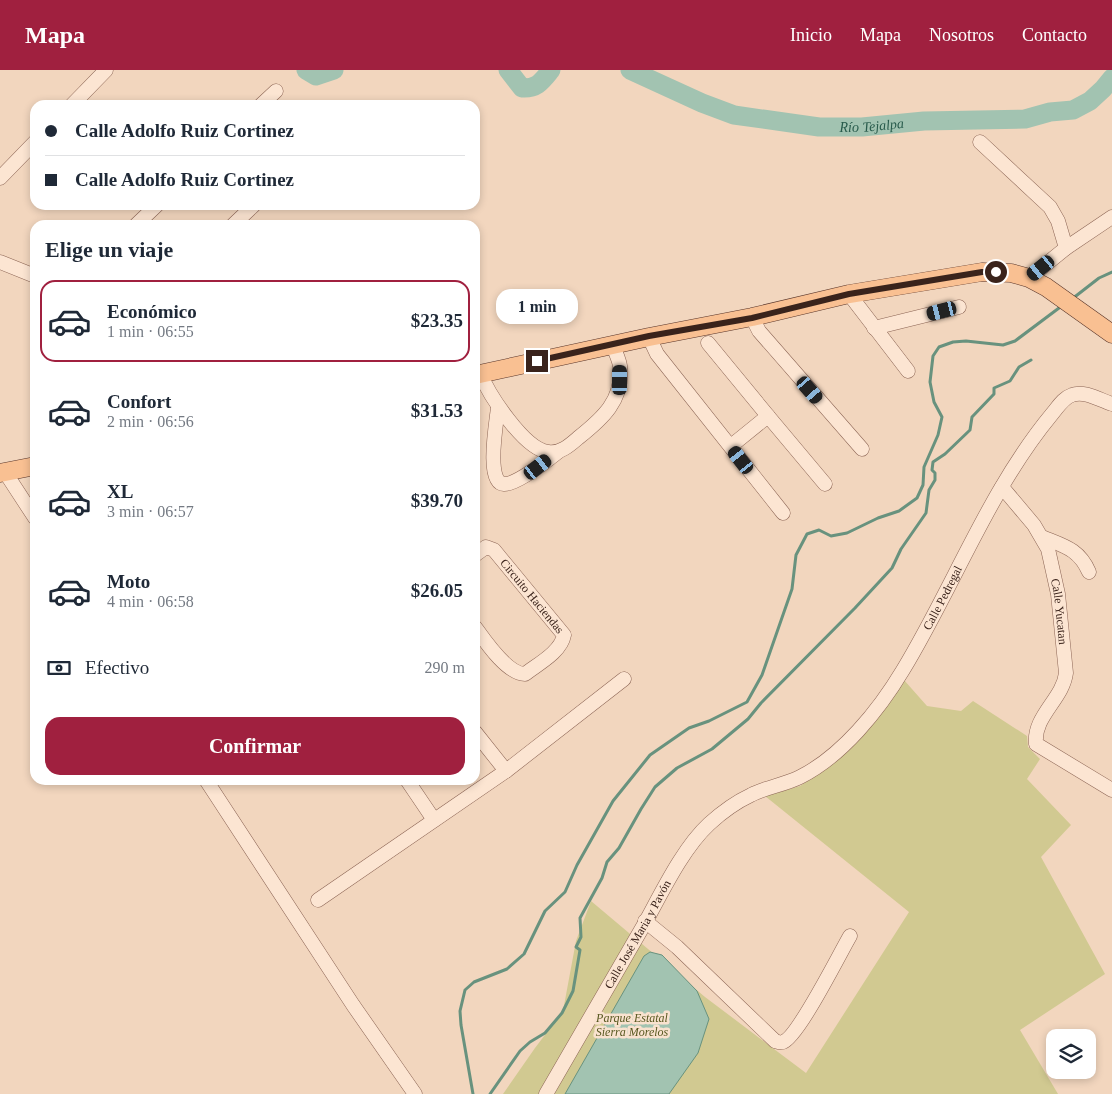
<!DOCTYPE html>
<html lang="es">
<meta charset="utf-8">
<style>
:root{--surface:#fff;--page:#f6f6f7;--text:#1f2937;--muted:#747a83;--line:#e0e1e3;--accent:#a0203f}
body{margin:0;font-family:Georgia,serif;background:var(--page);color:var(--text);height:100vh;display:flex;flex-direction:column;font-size:19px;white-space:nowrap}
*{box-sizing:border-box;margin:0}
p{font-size:16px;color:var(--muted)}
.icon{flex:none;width:28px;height:28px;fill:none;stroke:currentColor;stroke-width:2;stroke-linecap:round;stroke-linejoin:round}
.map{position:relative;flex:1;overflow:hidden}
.side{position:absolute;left:30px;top:150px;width:450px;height:565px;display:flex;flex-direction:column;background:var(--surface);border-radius:15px;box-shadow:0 2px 8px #0003}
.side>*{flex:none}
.top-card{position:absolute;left:30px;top:30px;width:450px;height:110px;border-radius:15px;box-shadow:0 2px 8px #0003;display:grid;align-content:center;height:110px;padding:0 15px;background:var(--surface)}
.buttons{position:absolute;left:1046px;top:959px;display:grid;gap:10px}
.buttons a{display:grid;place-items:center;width:50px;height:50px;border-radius:10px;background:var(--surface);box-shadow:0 2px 8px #0003;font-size:25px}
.end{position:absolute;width:22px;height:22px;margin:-11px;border:6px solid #3a231b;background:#fff;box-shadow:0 0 0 2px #fff}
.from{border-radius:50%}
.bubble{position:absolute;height:35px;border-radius:15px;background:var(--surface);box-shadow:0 2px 8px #0003;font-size:16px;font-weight:800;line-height:35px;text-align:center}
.car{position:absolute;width:15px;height:30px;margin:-15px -8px;border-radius:6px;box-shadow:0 0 4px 1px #0007;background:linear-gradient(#222 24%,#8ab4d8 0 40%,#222 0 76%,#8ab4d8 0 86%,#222 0)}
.top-card b{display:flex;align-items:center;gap:18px;height:48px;font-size:19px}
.top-card b+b{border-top:1px solid var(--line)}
.top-card i{width:12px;height:12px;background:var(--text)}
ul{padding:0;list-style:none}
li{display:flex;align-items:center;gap:15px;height:82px;margin:0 10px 8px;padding:0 5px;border:2px solid transparent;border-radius:15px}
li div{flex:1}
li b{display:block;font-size:19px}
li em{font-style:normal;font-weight:800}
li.active{border-color:var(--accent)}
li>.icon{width:45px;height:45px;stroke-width:1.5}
h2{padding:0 15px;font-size:22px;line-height:60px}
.pay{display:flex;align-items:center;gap:12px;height:55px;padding:0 15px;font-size:19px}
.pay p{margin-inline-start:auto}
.button{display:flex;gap:10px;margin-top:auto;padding:10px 15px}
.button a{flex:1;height:58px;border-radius:15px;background:var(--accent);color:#fff;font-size:20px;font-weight:800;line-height:58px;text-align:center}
header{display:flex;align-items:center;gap:30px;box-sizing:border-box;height:70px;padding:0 25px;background:var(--accent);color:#fff}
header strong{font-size:24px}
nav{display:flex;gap:28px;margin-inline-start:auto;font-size:18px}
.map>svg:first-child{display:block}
.green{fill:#d1c991}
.water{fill:#a2c3b1;stroke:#68927e}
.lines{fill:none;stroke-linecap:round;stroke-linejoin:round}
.stream{stroke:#68927e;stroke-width:3}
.river{stroke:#a2c3b1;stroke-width:19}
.minor-casing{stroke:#8c6555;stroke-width:15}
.major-casing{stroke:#59352a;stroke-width:19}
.minor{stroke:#fce5d2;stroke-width:14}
.major{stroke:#f9c092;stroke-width:18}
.route{stroke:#3a231b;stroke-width:6}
.labels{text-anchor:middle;stroke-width:5;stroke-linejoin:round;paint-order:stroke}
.street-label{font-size:12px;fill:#3a231b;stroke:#f9e2cf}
.park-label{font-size:12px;font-style:italic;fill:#585820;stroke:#f9e2cf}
.water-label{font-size:14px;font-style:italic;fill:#295b4c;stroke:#f9e2cf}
</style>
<header>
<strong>Mapa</strong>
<nav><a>Inicio</a><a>Mapa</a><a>Nosotros</a><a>Contacto</a></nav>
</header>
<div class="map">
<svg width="1112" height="1024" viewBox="0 0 1112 1024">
<rect width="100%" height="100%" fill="#f2d6be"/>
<!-- green -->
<path class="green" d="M 904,610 L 927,636 L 961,641 L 973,631 L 1027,666 L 1028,677 L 1040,689 L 1027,709 L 1071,755 L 1041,787 L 1105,904 L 1020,960 L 1058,1024 L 503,1024 L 535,978 L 563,941 L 576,871 L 591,831 L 705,927 L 806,1003 L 909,842 L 765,726 L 800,716 L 831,695 L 865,663 Z"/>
<!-- water -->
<path class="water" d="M 650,882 L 662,885 L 697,921 L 709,949 L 698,983 L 669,1024 L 565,1024 L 644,886 Z"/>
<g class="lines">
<!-- stream -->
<path class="stream" d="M 1072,229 L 1099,208 L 1112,202
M 473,1024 L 461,955 L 460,941 L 465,920 L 474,912 L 507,899 L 524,884 L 545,841 L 565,822 L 577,795 L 613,731 L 650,685 L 689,658 L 709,651 L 747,632 L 762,605 L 792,519 L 796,485 L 807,464 L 819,460 L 831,466 L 847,463 L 878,448 L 899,441 L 917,428 L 923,415 L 924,397 L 938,365 L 942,347 L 934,332 L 930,312 L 933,286 L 939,277 L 953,272 L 966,271 L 1003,275 L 1015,271 L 1063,235
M 490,1024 L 520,981 L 530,972 L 545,963 L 562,943 L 573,921 L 580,880 L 576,877 L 581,867 L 580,848 L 602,808 L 607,792 L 619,778 L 641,739 L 655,717 L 677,698 L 712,679 L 748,649 L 761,633 L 855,538 L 892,498 L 901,479 L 926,443 L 929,420 L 935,410 L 935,403 L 932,400 L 933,392 L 945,384 L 970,360 L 972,347 L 994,324 L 994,318 L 1010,311 L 1019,297 L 1031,290"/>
<!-- river -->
<g class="river">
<path d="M 306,0 L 316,6 L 334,0"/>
<path d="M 508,0 L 522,18 C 537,19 542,11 551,0"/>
<path id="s1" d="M 630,0 L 702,33 L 734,45 L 819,57 L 862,57 L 924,51 L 1025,49 L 1050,42 L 1073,40 L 1090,31 L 1103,19 L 1112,8"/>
</g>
<defs>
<g id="minor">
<path d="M 72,35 L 106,0"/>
<path d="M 261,35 L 276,21"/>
<path d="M 980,72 L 1050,137 L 1058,151 L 1066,178"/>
<path d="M 0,108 L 35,72"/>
<path d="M 136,155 L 157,135"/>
<path d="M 233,155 L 254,135"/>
<path d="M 0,192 L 35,206"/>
<path d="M 1029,208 L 1066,178 L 1112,147"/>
<path d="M 849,224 L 908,301"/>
<path d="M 752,247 L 759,261 L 862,379"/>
<path d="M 874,258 L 959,237"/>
<path d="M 649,267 L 657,284 L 783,443"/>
<path d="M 708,273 L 768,346"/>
<path d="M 480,303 C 489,325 524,379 548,382 C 560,384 570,375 578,368 C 602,349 624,330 620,296 C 619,289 615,282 613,275"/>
<path d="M 498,337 C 497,350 485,413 504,414 C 516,415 548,390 558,382"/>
<path d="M 731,376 L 768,346 L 825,414"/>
<path d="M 5,402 L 35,448"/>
<path id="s2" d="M 1002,417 L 1034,455 L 1048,479 L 1058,524 L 1066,603 C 1063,629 1033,646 1036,674 L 1112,720"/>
<path d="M 1042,467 C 1064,476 1079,479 1089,502"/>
<path id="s3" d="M 475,485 L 486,477 L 494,480 L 564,565 C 561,582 538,594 525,604 C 507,604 485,571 475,557"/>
<path d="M 475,662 L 506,701"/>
<path d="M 206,710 L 353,935 L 415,1024"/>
<path d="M 407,710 L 434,750"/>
<path d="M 318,830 L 506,701 L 624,609"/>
<path d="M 645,851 L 677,877 L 775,971 C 778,972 780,973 783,972 C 798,967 840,883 850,866"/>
<path id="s4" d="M 546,1024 C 579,967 612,910 645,853 C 662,822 683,778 709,754 C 721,743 736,732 751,725 C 766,717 784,715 800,707 C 842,686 879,640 903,600 C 954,516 989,420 1052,344 C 1058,337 1063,328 1072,325 C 1084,320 1100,330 1112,334"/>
</g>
<path id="major" d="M 475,305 L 649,267 L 752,247 L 849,224 L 982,202 L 1011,203 L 1029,208 L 1046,217 L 1112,264
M 0,403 L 35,396"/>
</defs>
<!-- minor casing -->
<use href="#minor" class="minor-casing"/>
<!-- major casing -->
<use href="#major" class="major-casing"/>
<!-- minor -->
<use href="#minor" class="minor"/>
<!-- major -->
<use href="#major" class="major"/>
</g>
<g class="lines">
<!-- route -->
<path class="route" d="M 537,291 L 649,266 L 752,248 L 849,224 L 982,202 L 996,202"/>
</g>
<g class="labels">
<!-- street labels -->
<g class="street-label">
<text dy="4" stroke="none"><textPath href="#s3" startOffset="82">Circuito Haciendas</textPath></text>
<text dy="4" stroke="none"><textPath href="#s4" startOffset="652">Calle Pedregal</textPath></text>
<text dy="4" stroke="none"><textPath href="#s2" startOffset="141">Calle Yucatan</textPath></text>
<text dy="4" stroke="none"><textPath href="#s4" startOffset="184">Calle José Maria y Pavón</textPath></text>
</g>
<!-- park labels -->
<g class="park-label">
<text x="632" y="952">Parque Estatal<tspan x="632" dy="14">Sierra Morelos</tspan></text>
</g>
<!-- water labels -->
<g class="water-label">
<text dy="5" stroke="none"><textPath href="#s1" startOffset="252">Río Tejalpa</textPath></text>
</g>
</g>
</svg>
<div class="buttons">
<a><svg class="icon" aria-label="layers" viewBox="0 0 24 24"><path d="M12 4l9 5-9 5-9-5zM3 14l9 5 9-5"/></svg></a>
</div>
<i class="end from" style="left:996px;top:202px"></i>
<i class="end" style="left:537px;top:291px"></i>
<div class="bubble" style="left:496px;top:219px;width:82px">1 min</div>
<i class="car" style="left:1041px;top:198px;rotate:231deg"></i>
<i class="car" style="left:942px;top:241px;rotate:256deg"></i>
<i class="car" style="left:620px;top:310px;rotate:0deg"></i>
<i class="car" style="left:810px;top:320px;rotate:139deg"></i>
<i class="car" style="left:741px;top:390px;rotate:322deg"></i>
<i class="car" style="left:538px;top:397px;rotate:52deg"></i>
<div class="top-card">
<b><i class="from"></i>Calle Adolfo Ruiz Cortinez</b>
<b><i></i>Calle Adolfo Ruiz Cortinez</b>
</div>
<section class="side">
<h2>Elige un viaje</h2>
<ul>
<li class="active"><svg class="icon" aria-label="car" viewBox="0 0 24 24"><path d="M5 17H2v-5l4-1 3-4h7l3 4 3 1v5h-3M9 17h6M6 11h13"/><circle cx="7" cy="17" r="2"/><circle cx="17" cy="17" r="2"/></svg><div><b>Económico</b><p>1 min · 06:55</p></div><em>$23.35</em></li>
<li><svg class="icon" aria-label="car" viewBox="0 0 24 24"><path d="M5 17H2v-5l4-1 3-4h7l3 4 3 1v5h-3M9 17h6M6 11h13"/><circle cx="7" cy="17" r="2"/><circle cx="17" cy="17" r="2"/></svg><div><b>Confort</b><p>2 min · 06:56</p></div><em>$31.53</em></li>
<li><svg class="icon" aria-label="car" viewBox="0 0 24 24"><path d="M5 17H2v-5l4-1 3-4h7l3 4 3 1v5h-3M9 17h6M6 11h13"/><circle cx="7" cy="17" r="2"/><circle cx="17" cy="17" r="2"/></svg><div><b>XL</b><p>3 min · 06:57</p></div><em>$39.70</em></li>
<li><svg class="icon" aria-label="car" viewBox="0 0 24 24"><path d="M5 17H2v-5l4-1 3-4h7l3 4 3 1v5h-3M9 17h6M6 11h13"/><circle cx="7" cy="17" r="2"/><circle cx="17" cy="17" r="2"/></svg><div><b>Moto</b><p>4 min · 06:58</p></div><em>$26.05</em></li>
</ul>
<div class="pay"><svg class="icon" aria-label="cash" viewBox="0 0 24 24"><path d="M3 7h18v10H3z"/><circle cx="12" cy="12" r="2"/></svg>Efectivo<p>290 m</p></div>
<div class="button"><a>Confirmar</a></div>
</section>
</div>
